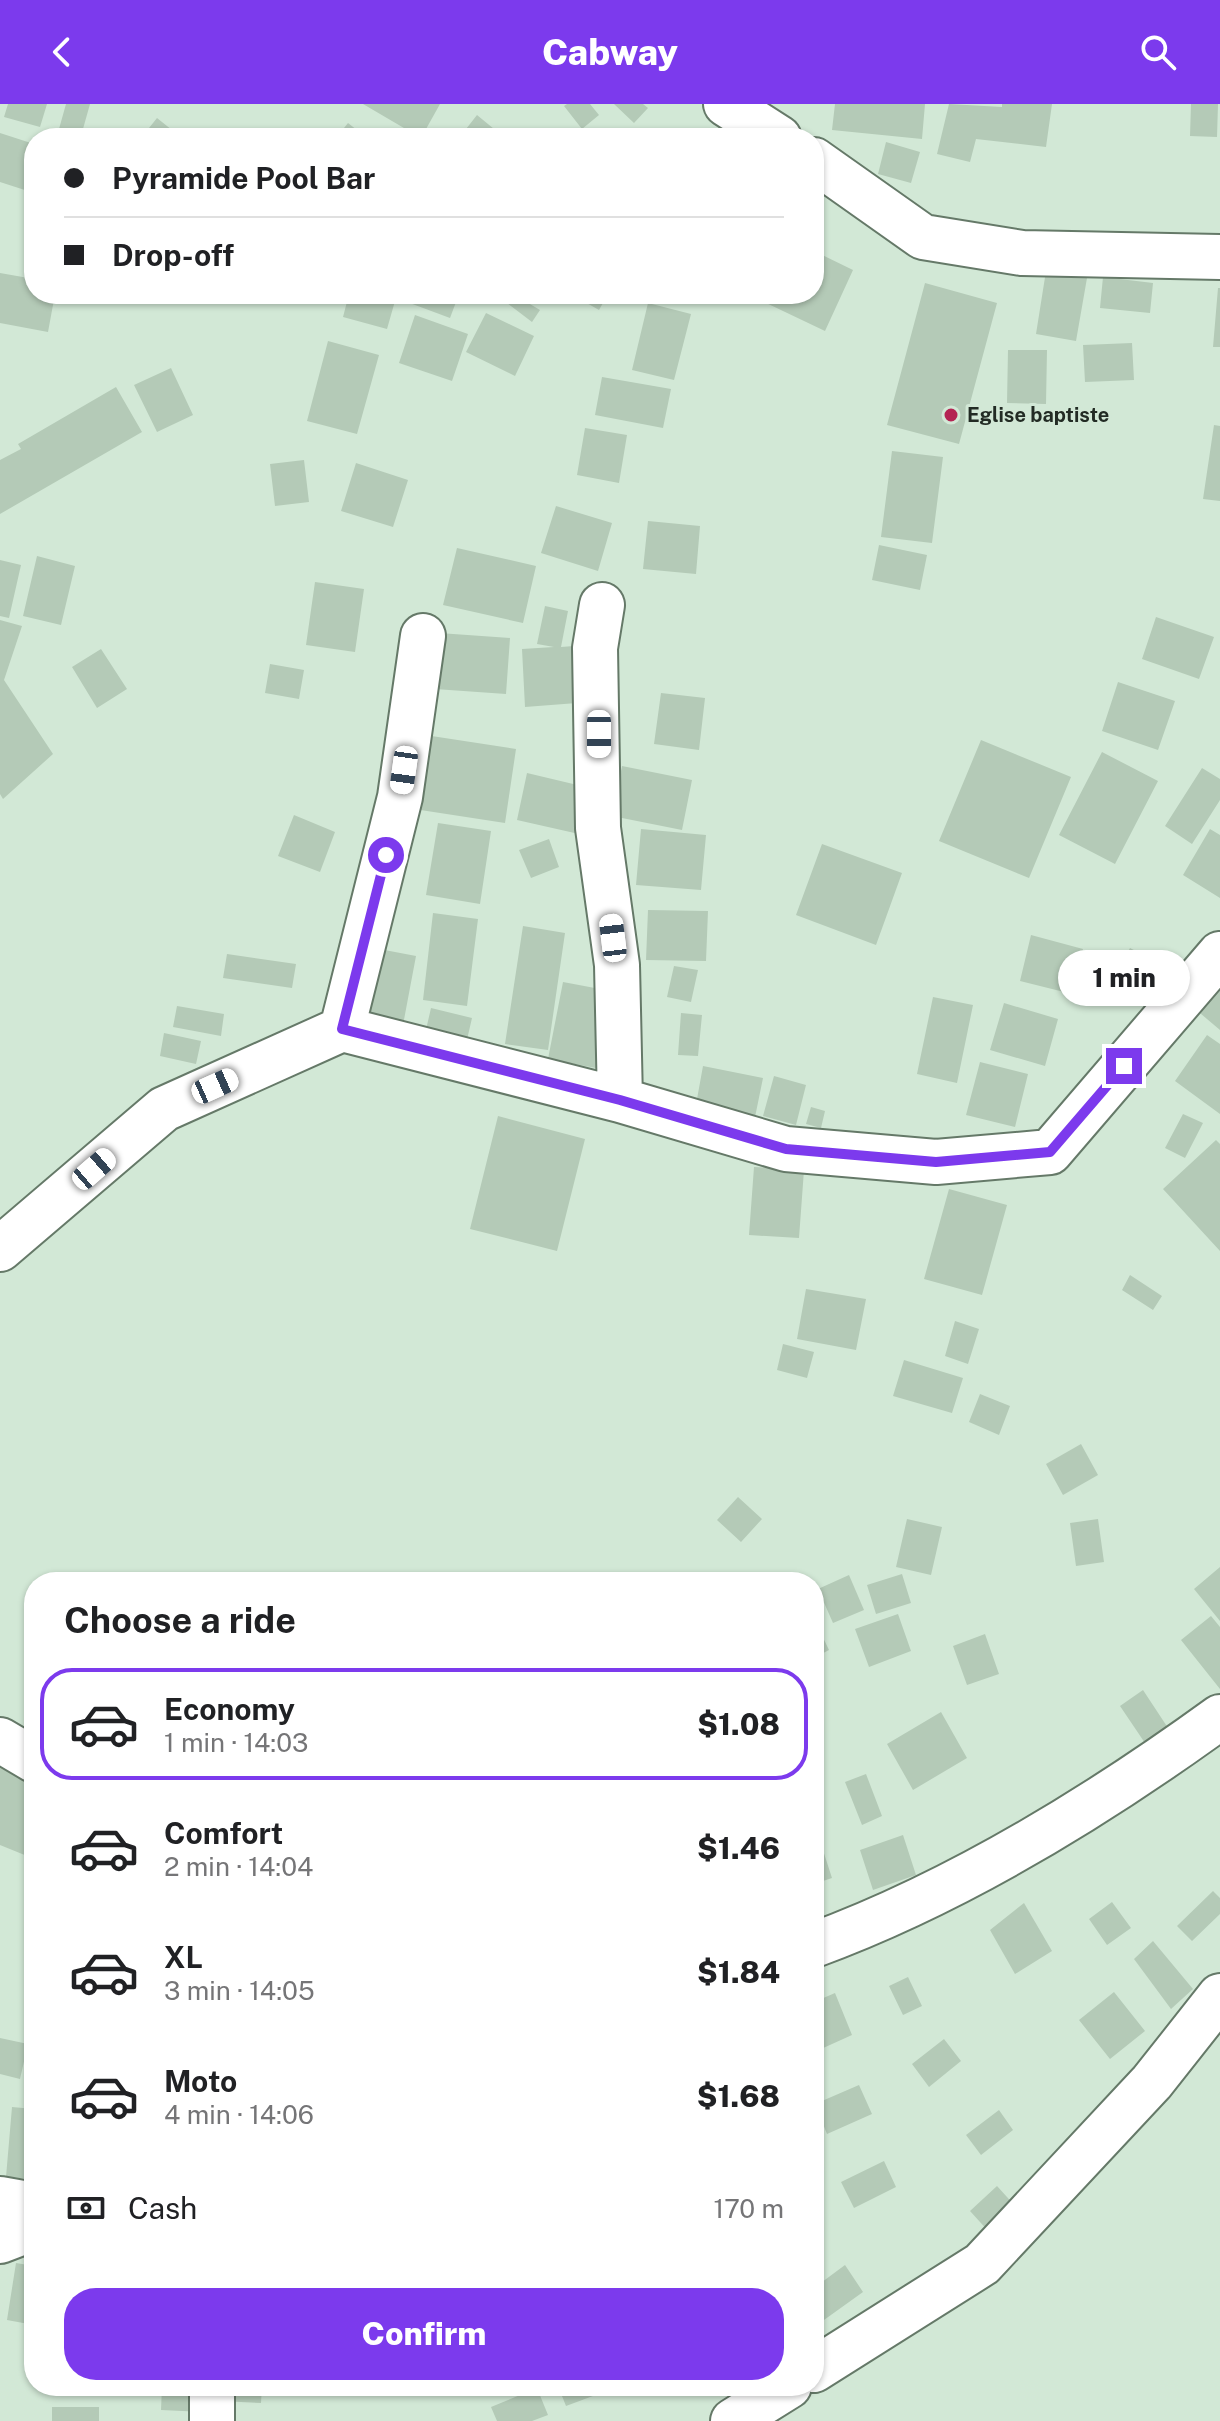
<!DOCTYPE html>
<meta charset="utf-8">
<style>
:root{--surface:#fff;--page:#f6f6f6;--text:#202124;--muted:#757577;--line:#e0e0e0;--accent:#7c3aed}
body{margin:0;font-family:"Public Sans",sans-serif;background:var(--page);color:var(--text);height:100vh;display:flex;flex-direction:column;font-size:30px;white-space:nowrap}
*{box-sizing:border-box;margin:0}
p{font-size:26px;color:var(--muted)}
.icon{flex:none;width:44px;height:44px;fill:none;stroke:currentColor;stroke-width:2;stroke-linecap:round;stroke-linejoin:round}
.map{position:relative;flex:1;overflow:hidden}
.details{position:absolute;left:24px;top:1468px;width:800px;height:824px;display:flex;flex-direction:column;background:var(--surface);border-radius:32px;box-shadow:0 2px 6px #0004}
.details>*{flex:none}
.hud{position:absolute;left:24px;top:24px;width:800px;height:176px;border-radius:32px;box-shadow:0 2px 6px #0004;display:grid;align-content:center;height:176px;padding:0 40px;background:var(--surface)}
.end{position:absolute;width:36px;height:36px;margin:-18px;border:10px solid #7c3aed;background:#fff;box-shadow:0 0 0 4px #fff}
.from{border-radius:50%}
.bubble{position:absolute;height:56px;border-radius:28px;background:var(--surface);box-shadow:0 2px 6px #0004;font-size:26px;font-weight:800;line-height:56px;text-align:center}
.car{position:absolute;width:24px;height:48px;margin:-24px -12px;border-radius:10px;box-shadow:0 0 6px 2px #0007;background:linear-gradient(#fff 24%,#345 0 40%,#fff 0 76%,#345 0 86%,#fff 0)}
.hud b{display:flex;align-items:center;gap:28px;height:76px;font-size:30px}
.hud b+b{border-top:2px solid var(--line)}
.hud i{width:20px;height:20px;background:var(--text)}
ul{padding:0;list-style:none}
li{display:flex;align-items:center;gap:24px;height:112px;margin:0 16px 12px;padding:0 24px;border:4px solid transparent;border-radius:32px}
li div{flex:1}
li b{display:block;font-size:30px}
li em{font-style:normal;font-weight:800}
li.on{border-color:var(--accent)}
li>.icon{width:72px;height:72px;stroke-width:1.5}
h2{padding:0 40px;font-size:36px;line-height:96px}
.pay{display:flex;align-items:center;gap:20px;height:88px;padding:0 40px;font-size:30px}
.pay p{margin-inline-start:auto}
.action{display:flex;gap:16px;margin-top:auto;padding:16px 40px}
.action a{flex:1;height:92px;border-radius:32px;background:var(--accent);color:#fff;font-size:32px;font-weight:800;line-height:92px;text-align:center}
header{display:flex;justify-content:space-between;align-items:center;height:104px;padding:0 40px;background:var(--accent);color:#fff;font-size:36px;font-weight:800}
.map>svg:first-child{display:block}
.building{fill:#b4cab7}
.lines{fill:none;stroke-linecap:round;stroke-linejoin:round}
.minor-casing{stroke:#657968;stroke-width:48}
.major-casing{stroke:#657968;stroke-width:48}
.minor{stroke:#fff;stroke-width:44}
.major{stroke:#fff;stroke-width:44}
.route{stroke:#7c3aed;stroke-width:10}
.poi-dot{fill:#b42453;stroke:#d2e8d6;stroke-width:3}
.labels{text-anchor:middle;stroke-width:6;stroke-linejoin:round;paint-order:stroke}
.poi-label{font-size:20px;font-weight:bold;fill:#222b24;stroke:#d2e8d6;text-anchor:start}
</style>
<header><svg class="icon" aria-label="back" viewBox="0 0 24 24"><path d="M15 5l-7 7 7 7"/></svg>Cabway<svg class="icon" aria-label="search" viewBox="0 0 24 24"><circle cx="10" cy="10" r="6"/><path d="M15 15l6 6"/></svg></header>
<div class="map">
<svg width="1220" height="2317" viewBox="0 0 1220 2317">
<rect width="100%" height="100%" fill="#d2e8d6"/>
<!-- building -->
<path class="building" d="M 8,0 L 47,0 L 40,23 L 4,13 Z
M 66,0 L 90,0 L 81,32 L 59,25 Z
M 363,0 L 440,0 L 421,34 Z
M 567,0 L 590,0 L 599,11 L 582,25 L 564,2 Z
M 614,0 L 643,0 L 648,4 L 634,19 Z
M 835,0 L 925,0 L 922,35 L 832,26 Z
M 949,0 L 1002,3 L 1002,0 L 1052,0 L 1046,43 L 976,35 L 970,58 L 937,50 Z
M 1191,0 L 1218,0 L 1217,33 L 1190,32 Z
M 477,11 L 505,34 L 459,34 Z
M 157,14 L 182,34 L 141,34 Z
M 348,19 L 367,34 L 336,34 Z
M 0,29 L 34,40 L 34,89 L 0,78 Z
M 886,38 L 920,48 L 911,79 L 878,70 Z
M 814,147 L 853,166 L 825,227 L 762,197 L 765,190 L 814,190 Z
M 1046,167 L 1087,174 L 1076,237 L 1036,230 Z
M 0,169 L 34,175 L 34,190 L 55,190 L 48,228 L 0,219 Z
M 1103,173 L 1153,179 L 1150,209 L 1100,204 Z
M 925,179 L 997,199 L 959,340 L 887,321 Z
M 1218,184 L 1220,184 L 1220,243 L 1213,243 Z
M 349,190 L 397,190 L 387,225 L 343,213 Z
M 410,190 L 459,190 L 450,214 L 407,198 Z
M 513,190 L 540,206 L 532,218 L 507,199 Z
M 571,190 L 608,190 L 599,206 Z
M 648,199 L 691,210 L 674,276 L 632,266 Z
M 486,209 L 534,232 L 515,272 L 466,248 Z
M 415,211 L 468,230 L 452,277 L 399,259 Z
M 328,237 L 379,251 L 357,330 L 307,317 Z
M 1132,239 L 1134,276 L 1085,278 L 1083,241 Z
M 1008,246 L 1047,246 L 1046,300 L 1007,299 Z
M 171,264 L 193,311 L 157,328 L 134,281 Z
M 602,273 L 671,285 L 663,324 L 595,311 Z
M 116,283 L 142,328 L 0,410 L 0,356 L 21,345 L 18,340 Z
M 1214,321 L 1220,322 L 1220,397 L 1203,395 Z
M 585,324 L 627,331 L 619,379 L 577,371 Z
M 892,347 L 943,353 L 932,439 L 881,433 Z
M 304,356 L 309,398 L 275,402 L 270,360 Z
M 356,359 L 408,376 L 393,423 L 341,407 Z
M 556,402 L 612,419 L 598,467 L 541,449 Z
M 648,417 L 700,422 L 696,470 L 643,465 Z
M 879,441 L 927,451 L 920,486 L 872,476 Z
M 457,444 L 536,462 L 523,519 L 443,501 Z
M 37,452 L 75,462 L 61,521 L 23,512 Z
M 0,456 L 21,461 L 9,514 L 0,512 Z
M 315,478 L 364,485 L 355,548 L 306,541 Z
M 545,502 L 568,507 L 561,543 L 574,542 L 577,599 L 525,603 L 522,545 L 554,543 L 537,540 Z
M 1156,513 L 1214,533 L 1199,575 L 1142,555 Z
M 0,516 L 22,522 L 4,576 L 53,650 L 3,695 L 0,690 Z
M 439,529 L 510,534 L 506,590 L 435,585 Z
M 101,545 L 127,585 L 97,604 L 72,563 Z
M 270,560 L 304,566 L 299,595 L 265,589 Z
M 1118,578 L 1175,597 L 1158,646 L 1102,627 Z
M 661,589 L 705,594 L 699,646 L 654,640 Z
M 425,631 L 516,645 L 505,719 L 414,705 Z
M 981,636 L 1071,673 L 1029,774 L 939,737 Z
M 1102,648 L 1158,677 L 1115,760 L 1059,731 Z
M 622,662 L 692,676 L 682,726 L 612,712 Z
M 1202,664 L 1220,675 L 1220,696 L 1192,740 L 1165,722 Z
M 527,669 L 590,684 L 579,730 L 517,716 Z
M 294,711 L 335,728 L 320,768 L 278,752 Z
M 438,719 L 491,727 L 480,800 L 426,791 Z
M 641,725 L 706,731 L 701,786 L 636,781 Z
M 1210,725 L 1220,731 L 1220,794 L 1183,771 Z
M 549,735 L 559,763 L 531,774 L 519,746 Z
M 822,740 L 902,769 L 876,841 L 796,811 Z
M 648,806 L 708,807 L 706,857 L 646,856 Z
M 433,809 L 478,815 L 467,902 L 423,896 Z
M 523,822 L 565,829 L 548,946 L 505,940 Z
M 1031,831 L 1083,845 L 1072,890 L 1020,877 Z
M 374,844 L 416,852 L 403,921 L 361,913 Z
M 1130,844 L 1166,863 L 1148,896 L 1112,878 Z
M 227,850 L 296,860 L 292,884 L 223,874 Z
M 674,862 L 698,866 L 691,898 L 667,893 Z
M 1220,873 L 1220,926 L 1194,904 Z
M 563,878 L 616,888 L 601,965 L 548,955 Z
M 933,893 L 973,901 L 957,979 L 917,970 Z
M 1004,899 L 1058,915 L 1045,962 L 990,946 Z
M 177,902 L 224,910 L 221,932 L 173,923 Z
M 431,904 L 472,914 L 466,940 L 425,930 Z
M 681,909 L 702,911 L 698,952 L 678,951 Z
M 164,929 L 201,937 L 196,960 L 160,952 Z
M 1207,931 L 1220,940 L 1220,1010 L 1175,977 Z
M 980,958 L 1028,970 L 1015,1023 L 966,1011 Z
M 703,962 L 763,974 L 754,1018 L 695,1006 Z
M 774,972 L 806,981 L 796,1021 L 763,1012 Z
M 811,1003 L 825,1007 L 821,1024 L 806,1020 Z
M 1183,1010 L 1203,1019 L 1185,1054 L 1165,1044 Z
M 498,1012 L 585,1035 L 557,1147 L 470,1125 Z
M 1216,1036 L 1220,1040 L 1220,1147 L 1163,1085 Z
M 754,1063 L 804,1066 L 799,1134 L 749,1131 Z
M 949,1085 L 1007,1101 L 982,1191 L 924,1175 Z
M 1130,1171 L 1162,1192 L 1153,1206 L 1122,1186 Z
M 806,1185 L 866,1195 L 856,1246 L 797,1235 Z
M 955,1217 L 979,1225 L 968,1260 L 945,1252 Z
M 783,1240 L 814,1248 L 807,1274 L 777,1266 Z
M 904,1256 L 963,1274 L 952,1309 L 893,1292 Z
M 980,1290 L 1010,1302 L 999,1331 L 969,1318 Z
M 1081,1340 L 1098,1371 L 1063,1391 L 1046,1360 Z
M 738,1393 L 762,1415 L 741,1438 L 717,1416 Z
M 907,1415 L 942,1423 L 931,1471 L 896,1463 Z
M 1098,1415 L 1104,1458 L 1076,1462 L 1070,1419 Z
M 1220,1463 L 1220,1517 L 1194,1485 Z
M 902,1470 L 911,1499 L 876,1510 L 867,1481 Z
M 849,1471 L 864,1506 L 833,1519 L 818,1485 Z
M 898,1510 L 911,1547 L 869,1563 L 855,1525 Z
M 1211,1512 L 1220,1523 L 1220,1585 L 1181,1536 Z
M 814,1515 L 829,1546 L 814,1554 Z
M 985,1530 L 999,1570 L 967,1581 L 953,1542 Z
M 1143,1586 L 1170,1627 L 1147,1642 L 1120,1602 Z
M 941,1608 L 967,1654 L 913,1686 L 887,1640 Z
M 0,1661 L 34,1674 L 32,1754 L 0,1741 Z
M 866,1670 L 882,1712 L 862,1721 L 845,1678 Z
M 903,1731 L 916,1771 L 873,1786 L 860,1746 Z
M 820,1737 L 832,1774 L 814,1780 L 814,1739 Z
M 1213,1787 L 1220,1794 L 1220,1810 L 1192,1837 L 1177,1822 Z
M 1112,1798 L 1131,1824 L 1107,1841 L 1089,1815 Z
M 1024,1799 L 1052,1847 L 1015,1870 L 990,1826 Z
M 1153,1837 L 1193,1885 L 1171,1905 L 1134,1855 Z
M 908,1873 L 922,1902 L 903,1911 L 889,1882 Z
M 1114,1888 L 1145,1927 L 1110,1955 L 1079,1916 Z
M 835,1889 L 852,1931 L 821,1945 L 814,1928 L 814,1898 Z
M 0,1934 L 28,1940 L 20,1975 L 0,1970 Z
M 944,1935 L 961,1957 L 929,1983 L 912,1960 Z
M 859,1981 L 872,2010 L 827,2030 L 815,2000 Z
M 12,2003 L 34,2005 L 34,2075 L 6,2073 Z
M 999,2006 L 1013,2026 L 981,2051 L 966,2031 Z
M 884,2057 L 896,2083 L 854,2104 L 841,2078 Z
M 997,2082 L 1017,2104 L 990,2129 L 970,2107 Z
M 16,2159 L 34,2162 L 34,2221 L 7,2216 Z
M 845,2161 L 863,2188 L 817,2221 L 814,2216 L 814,2184 Z
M 162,2282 L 205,2282 L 204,2308 L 161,2306 Z
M 222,2282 L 262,2282 L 261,2299 L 221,2297 Z
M 509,2282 L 537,2282 L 514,2292 Z
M 558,2282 L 598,2282 L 601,2289 L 566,2302 Z
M 537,2284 L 548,2311 L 532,2317 L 497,2317 L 491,2303 Z
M 52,2303 L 99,2303 L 99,2317 L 52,2317 Z"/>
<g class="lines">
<defs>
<path id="minor" d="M 602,501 L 595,544 L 598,724 L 617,861 L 620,996
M 342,925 L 400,693 L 423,532
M 0,1145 L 164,1005 L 342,925 L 620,996 L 786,1045 L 936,1058 L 1050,1048 L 1220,850
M 0,1636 L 34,1656
M 814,1841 C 958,1788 1096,1703 1220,1613
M 0,2095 L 34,2101
M 0,2137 L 34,2124
M 814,2266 L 982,2160 L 1152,1978 L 1220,1892
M 212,2282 L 212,2317
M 733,2317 L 789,2282"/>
<path id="major" d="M 726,0 L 779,34
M 814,56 L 923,133 L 1022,149 L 1220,153"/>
</defs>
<!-- minor casing -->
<use href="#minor" class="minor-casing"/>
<!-- major casing -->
<use href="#major" class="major-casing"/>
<!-- minor -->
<use href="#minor" class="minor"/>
<!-- major -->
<use href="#major" class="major"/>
</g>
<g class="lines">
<!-- route -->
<path class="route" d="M 386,751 L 342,925 L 620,996 L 786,1045 L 936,1058 L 1050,1048 L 1124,962"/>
</g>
<!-- markers -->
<circle class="poi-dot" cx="951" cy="311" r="8"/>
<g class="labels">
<!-- poi labels -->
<g class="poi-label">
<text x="967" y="318">Eglise baptiste</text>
</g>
</g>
</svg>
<i class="end from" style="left:386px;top:751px"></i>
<i class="end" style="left:1124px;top:962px"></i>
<div class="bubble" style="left:1058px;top:846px;width:132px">1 min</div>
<i class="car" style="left:599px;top:630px;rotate:180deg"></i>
<i class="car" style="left:404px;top:666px;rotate:188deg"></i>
<i class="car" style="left:613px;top:834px;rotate:353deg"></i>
<i class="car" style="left:215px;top:982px;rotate:66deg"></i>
<i class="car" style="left:94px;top:1065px;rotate:49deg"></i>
<div class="hud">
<b><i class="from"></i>Pyramide Pool Bar</b>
<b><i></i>Drop-off</b>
</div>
<section class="details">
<h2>Choose a ride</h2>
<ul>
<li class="on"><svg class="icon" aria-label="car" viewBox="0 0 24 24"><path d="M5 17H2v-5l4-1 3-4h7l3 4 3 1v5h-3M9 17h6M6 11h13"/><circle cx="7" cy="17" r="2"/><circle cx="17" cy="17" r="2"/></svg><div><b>Economy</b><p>1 min · 14:03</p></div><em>$1.08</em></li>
<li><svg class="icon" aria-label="car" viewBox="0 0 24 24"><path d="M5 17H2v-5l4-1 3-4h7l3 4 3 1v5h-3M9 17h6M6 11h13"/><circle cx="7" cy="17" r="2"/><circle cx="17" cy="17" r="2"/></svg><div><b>Comfort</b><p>2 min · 14:04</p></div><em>$1.46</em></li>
<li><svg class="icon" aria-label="car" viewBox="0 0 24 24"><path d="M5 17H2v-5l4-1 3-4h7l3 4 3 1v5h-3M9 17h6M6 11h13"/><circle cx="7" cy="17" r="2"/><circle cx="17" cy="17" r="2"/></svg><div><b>XL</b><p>3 min · 14:05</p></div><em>$1.84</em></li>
<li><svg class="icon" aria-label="car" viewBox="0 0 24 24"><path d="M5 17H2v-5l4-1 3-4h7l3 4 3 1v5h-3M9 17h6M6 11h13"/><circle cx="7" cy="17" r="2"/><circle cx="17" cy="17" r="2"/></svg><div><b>Moto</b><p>4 min · 14:06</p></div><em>$1.68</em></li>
</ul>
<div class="pay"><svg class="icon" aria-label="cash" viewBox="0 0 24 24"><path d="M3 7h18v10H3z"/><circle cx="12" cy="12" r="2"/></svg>Cash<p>170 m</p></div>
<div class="action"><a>Confirm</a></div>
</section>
</div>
